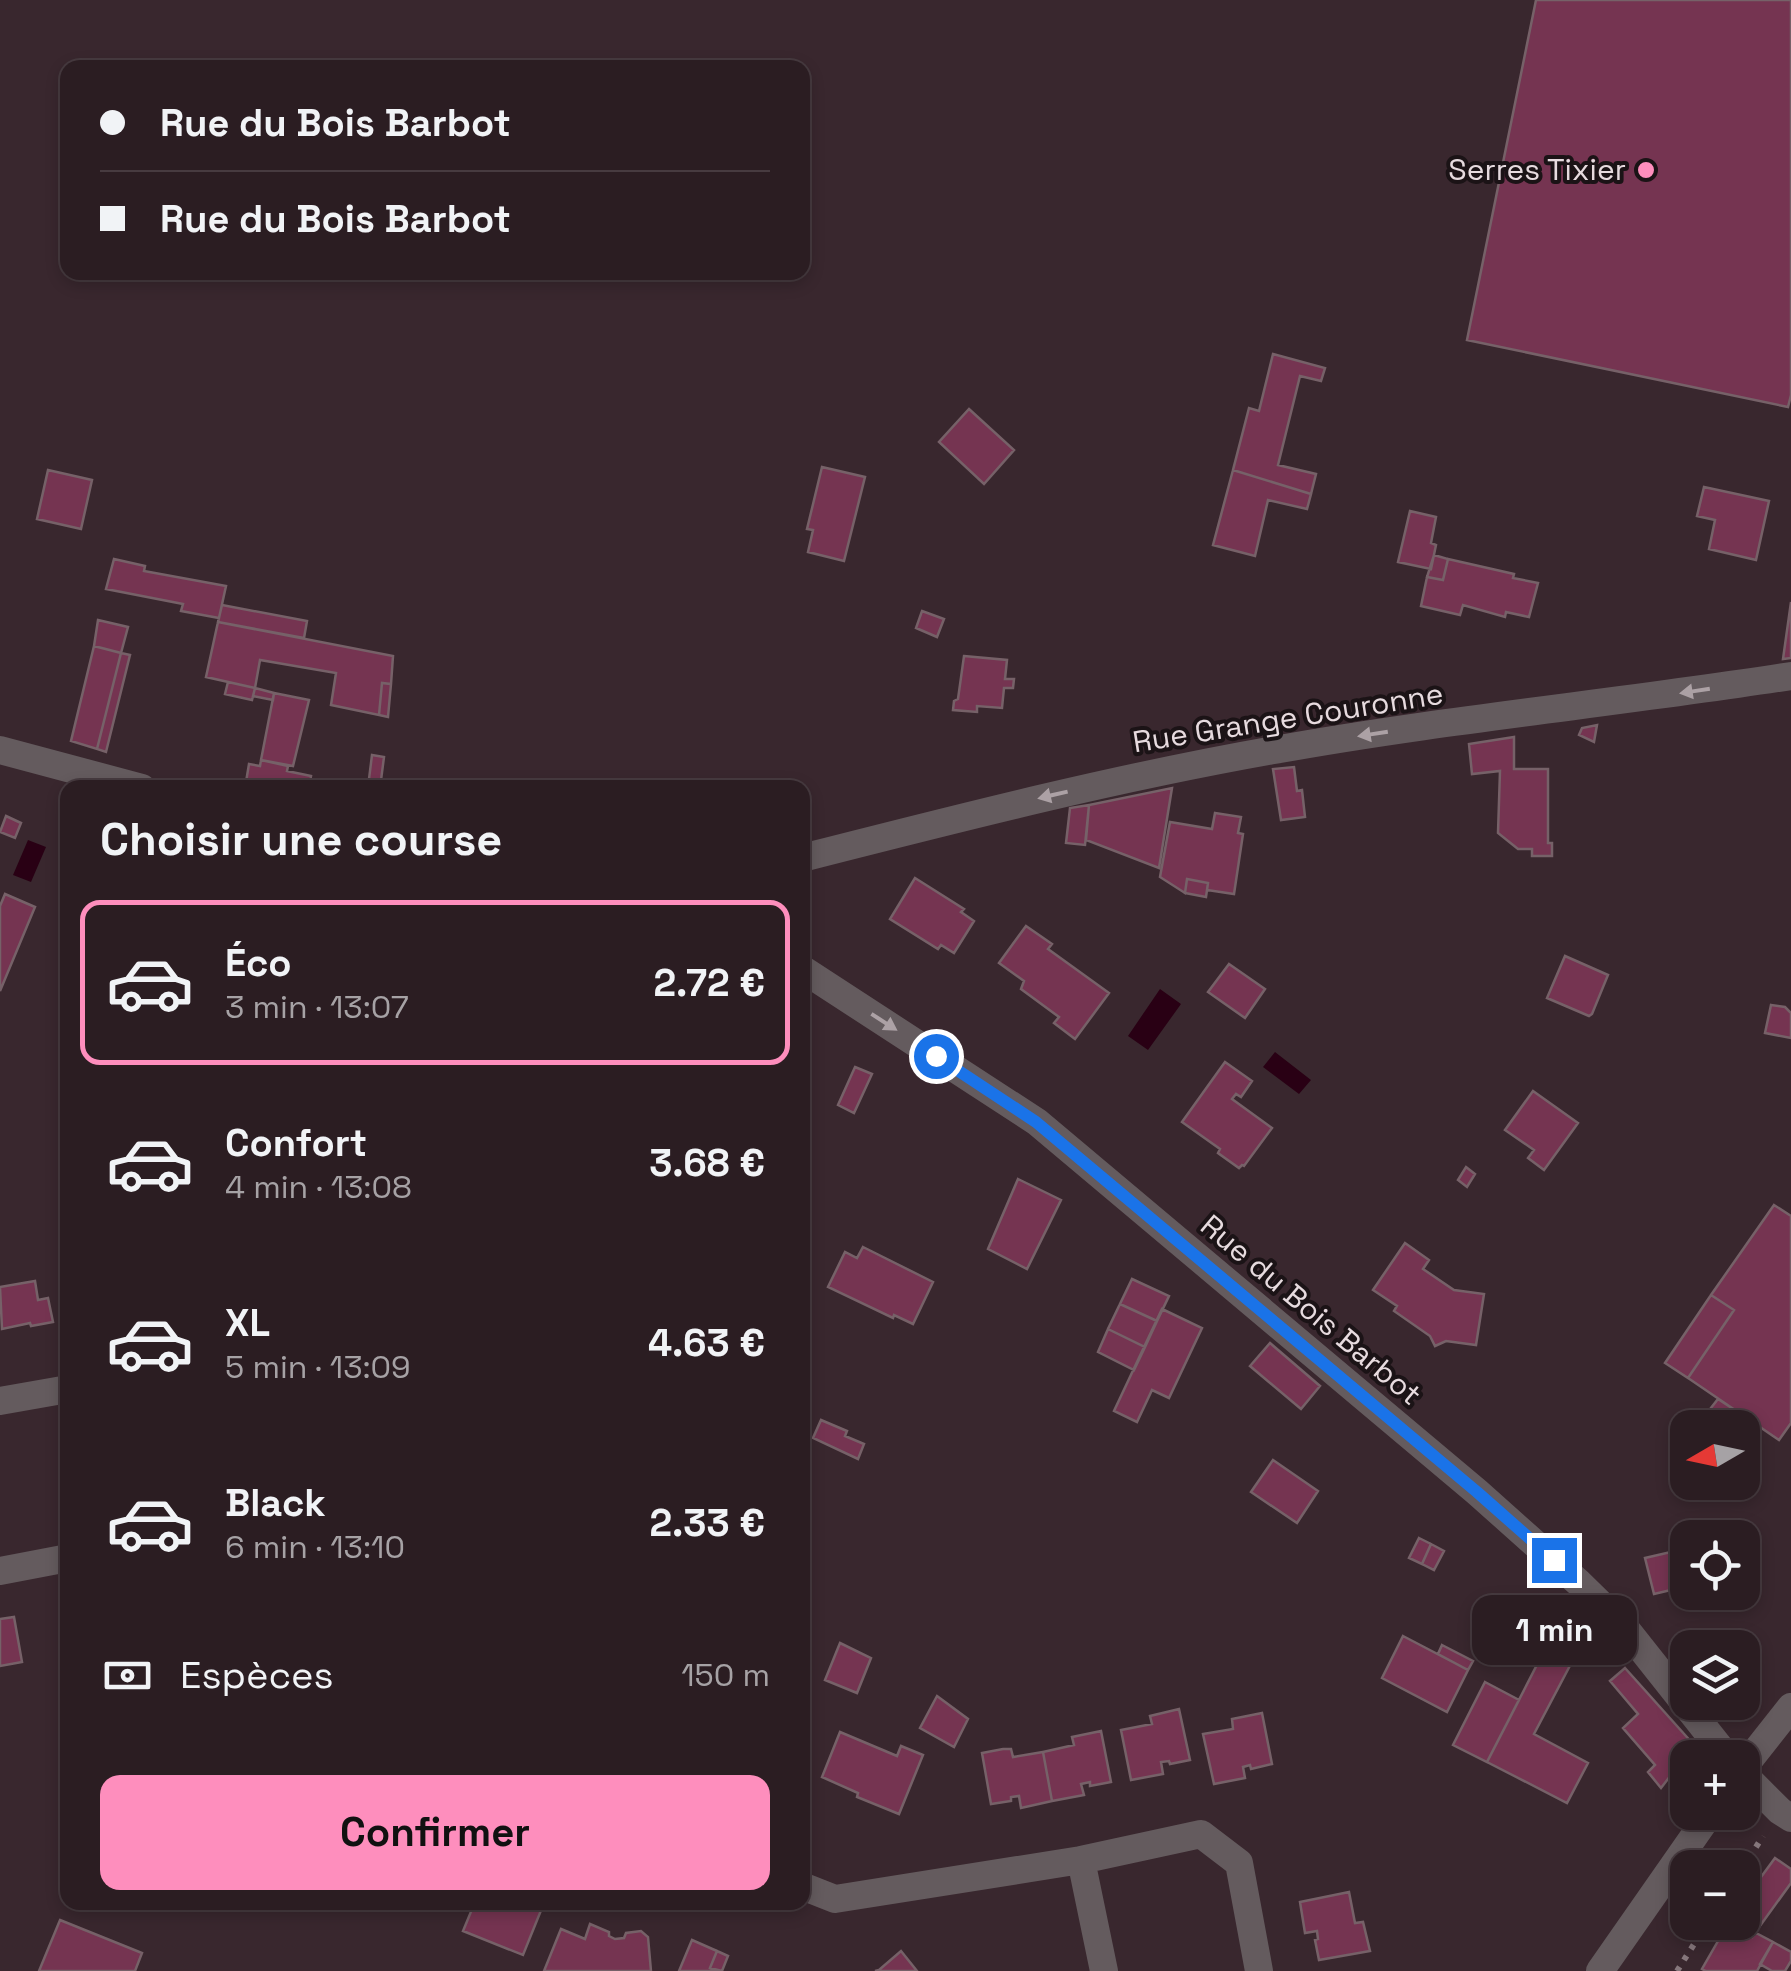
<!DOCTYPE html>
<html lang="fr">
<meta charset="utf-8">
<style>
:root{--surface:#2b1d22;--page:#372a2f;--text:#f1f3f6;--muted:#a6a2a5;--line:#473b40;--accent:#fe8ebd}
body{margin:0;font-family:"Space Grotesk",sans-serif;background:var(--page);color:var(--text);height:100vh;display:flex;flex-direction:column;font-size:38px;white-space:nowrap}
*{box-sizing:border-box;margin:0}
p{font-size:32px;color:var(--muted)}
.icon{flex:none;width:55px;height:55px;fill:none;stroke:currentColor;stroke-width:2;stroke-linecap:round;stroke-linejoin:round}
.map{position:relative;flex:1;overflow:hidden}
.side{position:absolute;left:60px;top:780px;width:750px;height:1130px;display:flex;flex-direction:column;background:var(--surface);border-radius:20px;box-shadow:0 5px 15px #0003,0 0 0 2px var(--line)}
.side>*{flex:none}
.banner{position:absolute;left:60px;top:60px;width:750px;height:220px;border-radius:20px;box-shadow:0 5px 15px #0003,0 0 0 2px var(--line);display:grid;align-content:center;height:220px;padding:0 40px;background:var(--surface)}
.needle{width:65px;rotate:261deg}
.fabs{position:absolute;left:1670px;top:1410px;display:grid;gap:20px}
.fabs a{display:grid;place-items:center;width:90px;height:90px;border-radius:20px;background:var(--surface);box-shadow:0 5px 15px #0003,0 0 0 2px var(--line);font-size:50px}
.end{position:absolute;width:45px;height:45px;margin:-22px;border:12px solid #1a73e8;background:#fff;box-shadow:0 0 0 5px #fff}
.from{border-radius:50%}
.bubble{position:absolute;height:70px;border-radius:20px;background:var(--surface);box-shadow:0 5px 15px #0003,0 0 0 2px var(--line);font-size:32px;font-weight:700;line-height:70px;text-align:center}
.banner b{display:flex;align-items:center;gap:35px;height:95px;font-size:38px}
.banner b+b{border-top:2px solid var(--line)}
.banner i{width:25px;height:25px;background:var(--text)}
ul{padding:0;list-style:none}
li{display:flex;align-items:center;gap:30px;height:165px;margin:0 20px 15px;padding:0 20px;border:5px solid transparent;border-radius:20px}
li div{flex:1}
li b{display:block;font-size:38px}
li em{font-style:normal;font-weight:700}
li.selected{border-color:var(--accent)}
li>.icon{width:90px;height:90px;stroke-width:1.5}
h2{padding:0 40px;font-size:45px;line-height:120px}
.pay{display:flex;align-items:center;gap:25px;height:110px;padding:0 40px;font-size:38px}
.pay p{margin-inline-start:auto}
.action{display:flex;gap:20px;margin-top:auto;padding:20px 40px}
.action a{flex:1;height:115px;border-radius:20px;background:var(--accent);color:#111;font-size:40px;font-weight:700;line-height:115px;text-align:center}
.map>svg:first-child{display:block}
.water{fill:#290014}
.building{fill:#753451;stroke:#766168;stroke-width:2.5}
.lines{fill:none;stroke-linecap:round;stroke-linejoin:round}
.path{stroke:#86777c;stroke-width:6;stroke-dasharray:5 8;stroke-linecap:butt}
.minor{stroke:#645b5e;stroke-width:28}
.tertiary{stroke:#645b5e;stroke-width:28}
.oneway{fill:#aca1a5}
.route{stroke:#1a73e8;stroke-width:12}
.poi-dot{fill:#fe8ebd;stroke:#1b1316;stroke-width:4}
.labels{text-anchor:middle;stroke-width:8;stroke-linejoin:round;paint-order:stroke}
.poi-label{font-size:30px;fill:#e7dbdf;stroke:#1b1316;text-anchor:end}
.street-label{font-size:30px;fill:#e7dbdf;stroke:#1b1316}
</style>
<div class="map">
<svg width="1791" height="1971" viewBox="0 0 1791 1971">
<rect width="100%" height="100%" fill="#39272e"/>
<!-- water -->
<path class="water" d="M 28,840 L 46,847 L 31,882 L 13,875 Z
M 1160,989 L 1181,1004 L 1148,1050 L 1128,1036 Z
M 1275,1052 L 1311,1080 L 1299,1094 L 1263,1067 Z"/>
<!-- building -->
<path class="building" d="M 1536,0 L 1791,0 L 1791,395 L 1788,407 L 1467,340 Z
M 1273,354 L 1325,368 L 1321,381 L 1300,376 L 1278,465 L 1316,474 L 1311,494 L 1233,470 L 1249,408 L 1259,411 Z
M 969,409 L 1014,450 L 984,484 L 939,442 Z
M 822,467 L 865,477 L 844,561 L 808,552 L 813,530 L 807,529 Z
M 48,470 L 92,480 L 81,529 L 37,519 Z
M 1233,470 L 1311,494 L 1307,509 L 1268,500 L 1255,556 L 1213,545 Z
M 1704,487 L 1769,501 L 1756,560 L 1709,549 L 1715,520 L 1697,516 Z
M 1410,511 L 1436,517 L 1431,543 L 1436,545 L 1431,569 L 1398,562 Z
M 1434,555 L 1448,559 L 1443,580 L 1427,577 Z
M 114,559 L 145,566 L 144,571 L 226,586 L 219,618 L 181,611 L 183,604 L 106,589 Z
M 1448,559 L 1514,574 L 1513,578 L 1538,583 L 1529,617 L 1506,612 L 1505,617 L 1463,605 L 1460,615 L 1421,606 L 1427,577 L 1443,580 Z
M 1791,602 L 1791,658 L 1783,659 Z
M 222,605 L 307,621 L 304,638 L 218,622 Z
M 922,611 L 944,619 L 937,637 L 916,628 Z
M 98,620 L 128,627 L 121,653 L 94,646 Z
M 218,622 L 393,656 L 391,684 L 382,683 L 379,715 L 331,705 L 336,673 L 260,660 L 255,688 L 206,677 Z
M 94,646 L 121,653 L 97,749 L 71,741 Z
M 121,653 L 130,655 L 106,752 L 97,749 Z
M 964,656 L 1007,660 L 1005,679 L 1014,679 L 1013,688 L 1004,688 L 1002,708 L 977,706 L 977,712 L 953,710 L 954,701 L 958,699 Z
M 228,682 L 255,688 L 252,700 L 225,694 Z
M 382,683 L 391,684 L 388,717 L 379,715 Z
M 255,688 L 274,693 L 273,700 L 253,696 Z
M 274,693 L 309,700 L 293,766 L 261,760 Z
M 1597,725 L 1594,742 L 1579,735 L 1582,728 Z
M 1514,737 L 1514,769 L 1548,769 L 1548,843 L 1552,843 L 1552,856 L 1532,856 L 1532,849 L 1518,849 L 1498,833 L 1500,771 L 1472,774 L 1469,744 Z
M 372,755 L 384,757 L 380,788 L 368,787 Z
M 261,760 L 288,766 L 287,771 L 311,776 L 309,788 L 245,788 L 249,764 L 260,766 Z
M 1294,767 L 1297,791 L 1302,790 L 1305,817 L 1281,820 L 1273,769 Z
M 1172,788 L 1159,868 L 1086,840 L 1089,805 Z
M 1089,805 L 1085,845 L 1066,843 L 1070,808 Z
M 1215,813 L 1241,817 L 1238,833 L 1243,834 L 1234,894 L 1207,890 L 1208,883 L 1187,879 L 1185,893 L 1160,877 L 1170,822 L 1212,829 Z
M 6,816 L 21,823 L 15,838 L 0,832 Z
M 915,878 L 964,909 L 961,912 L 974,921 L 954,953 L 941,945 L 938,949 L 890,919 Z
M 1187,879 L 1208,883 L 1206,897 L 1185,893 Z
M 5,894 L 35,907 L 0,991 L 0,906 Z
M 1026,926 L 1052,944 L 1048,949 L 1109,993 L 1075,1039 L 1054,1023 L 1059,1017 L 1021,989 L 1024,981 L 999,963 Z
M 1565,956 L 1608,975 L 1592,1014 L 1589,1016 L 1547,998 Z
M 1229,964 L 1265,989 L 1245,1018 L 1208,992 Z
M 1771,1005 L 1785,1007 L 1791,1013 L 1791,1038 L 1765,1033 Z
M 1225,1062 L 1252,1081 L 1241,1097 L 1236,1094 L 1232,1099 L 1272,1128 L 1244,1166 L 1242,1165 L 1239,1168 L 1218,1153 L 1220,1149 L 1182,1122 Z
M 855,1067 L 872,1074 L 854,1113 L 838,1105 Z
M 1533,1091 L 1578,1123 L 1544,1170 L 1528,1158 L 1534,1150 L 1505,1130 Z
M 1466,1167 L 1475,1174 L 1467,1187 L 1458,1180 Z
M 1018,1179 L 1061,1200 L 1027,1269 L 988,1249 Z
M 1774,1205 L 1791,1216 L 1791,1423 L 1779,1440 L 1688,1378 L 1734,1310 L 1711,1295 Z
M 1405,1243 L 1429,1260 L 1423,1269 L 1454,1290 L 1484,1294 L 1476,1345 L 1446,1341 L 1435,1346 L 1430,1336 L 1394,1311 L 1397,1306 L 1373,1290 Z
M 863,1247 L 933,1282 L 913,1324 L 894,1315 L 893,1318 L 828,1287 L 845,1252 L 857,1258 Z
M 1132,1279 L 1169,1296 L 1157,1321 L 1120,1304 Z
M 35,1281 L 38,1300 L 48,1298 L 53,1322 L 31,1326 L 30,1323 L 2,1329 L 0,1287 Z
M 1711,1295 L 1734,1310 L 1688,1378 L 1665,1363 Z
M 1120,1304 L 1157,1321 L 1145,1347 L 1108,1329 Z
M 1162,1309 L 1202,1328 L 1169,1398 L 1152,1390 L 1137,1422 L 1114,1411 Z
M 1108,1329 L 1145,1347 L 1134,1370 L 1098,1352 Z
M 1270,1343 L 1320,1386 L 1301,1409 L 1250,1366 Z
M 1718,1399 L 1759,1426 L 1753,1434 L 1742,1430 L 1742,1428 L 1735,1428 L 1719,1422 L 1707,1413 Z
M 821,1420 L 847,1431 L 845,1436 L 864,1444 L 858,1459 L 813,1438 Z
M 1273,1460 L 1318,1491 L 1297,1523 L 1251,1492 Z
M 1419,1538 L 1431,1544 L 1422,1564 L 1409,1558 Z
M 1431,1544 L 1444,1551 L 1434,1570 L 1422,1564 Z
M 1688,1548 L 1688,1586 L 1654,1594 L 1645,1558 Z
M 14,1617 L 22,1662 L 0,1666 L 0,1619 Z
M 1558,1624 L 1585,1637 L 1534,1734 L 1588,1763 L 1567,1803 L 1487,1762 Z
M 1403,1636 L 1468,1670 L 1447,1712 L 1382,1678 Z
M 840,1643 L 871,1658 L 857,1693 L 825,1680 Z
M 1442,1645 L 1473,1661 L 1468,1670 L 1438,1654 Z
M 1625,1668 L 1694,1745 L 1661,1788 L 1648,1772 L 1655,1765 L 1623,1728 L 1638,1714 L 1610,1681 Z
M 1485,1682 L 1519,1700 L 1487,1762 L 1453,1745 Z
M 937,1696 L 968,1719 L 954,1747 L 920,1728 Z
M 1179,1709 L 1190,1760 L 1170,1764 L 1169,1761 L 1161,1762 L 1163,1774 L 1131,1780 L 1121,1730 L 1152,1724 L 1150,1716 Z
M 1262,1713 L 1272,1764 L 1251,1769 L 1250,1765 L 1243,1767 L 1245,1778 L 1214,1784 L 1203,1734 L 1233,1729 L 1232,1719 Z
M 1101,1731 L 1111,1782 L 1090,1786 L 1090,1782 L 1081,1784 L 1084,1795 L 1052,1801 L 1043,1752 L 1074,1745 L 1072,1737 Z
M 840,1732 L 897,1756 L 901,1746 L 923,1755 L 899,1814 L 857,1797 L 858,1793 L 822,1777 Z
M 1003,1749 L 1011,1749 L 1013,1757 L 1043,1752 L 1052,1801 L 1021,1808 L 1019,1796 L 1011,1797 L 1011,1801 L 991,1804 L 982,1753 Z
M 1775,1858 L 1791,1869 L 1791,1883 L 1752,1937 L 1732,1922 L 1742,1922 L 1742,1903 Z
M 1349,1892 L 1355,1923 L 1363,1922 L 1370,1951 L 1319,1960 L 1315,1940 L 1318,1939 L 1317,1931 L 1305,1933 L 1300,1902 Z
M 475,1902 L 544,1903 L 523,1955 L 463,1931 Z
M 60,1920 L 142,1953 L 135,1971 L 39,1971 Z
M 1729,1922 L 1752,1937 L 1756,1933 L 1773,1942 L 1757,1971 L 1706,1971 L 1702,1969 Z
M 590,1924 L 609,1932 L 609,1936 L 615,1939 L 624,1938 L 626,1933 L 641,1931 L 648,1937 L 651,1971 L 544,1971 L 561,1929 L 585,1939 Z
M 692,1940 L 717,1951 L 710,1968 L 717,1971 L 679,1971 Z
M 1773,1942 L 1791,1952 L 1791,1961 L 1785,1971 L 1772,1971 L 1760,1964 Z
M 717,1951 L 728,1956 L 722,1971 L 710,1968 Z
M 901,1951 L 917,1971 L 875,1971 L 879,1970 Z"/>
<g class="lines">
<!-- path -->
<path class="path" d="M 1742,1869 L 1763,1836
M 1677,1971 L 1708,1922"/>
<!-- minor -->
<path class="minor" d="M 0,750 L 142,788
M 802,858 C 959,818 1115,778 1274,750 C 1445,719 1619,703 1791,676
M 802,969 L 1037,1122 L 1477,1492 L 1579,1583 L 1625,1628 L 1728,1758
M 0,1401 L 68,1389
M 0,1571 L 68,1558
M 1742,1773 L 1780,1811 L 1791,1818
M 1081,1860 L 1201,1834 L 1239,1863 L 1259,1971
M 802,1886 L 835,1899 L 1081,1860 L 1104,1971"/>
<!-- tertiary -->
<path class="tertiary" d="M 1742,1769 L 1791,1707
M 1600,1971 L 1711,1812"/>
</g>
<!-- one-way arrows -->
<defs><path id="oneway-solid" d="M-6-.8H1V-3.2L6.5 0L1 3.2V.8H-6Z" transform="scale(2.5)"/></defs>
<g class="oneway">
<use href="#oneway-solid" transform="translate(1695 691) rotate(171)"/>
<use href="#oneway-solid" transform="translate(1373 734) rotate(171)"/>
<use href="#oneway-solid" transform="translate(1053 795) rotate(167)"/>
<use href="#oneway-solid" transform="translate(884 1022) rotate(33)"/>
</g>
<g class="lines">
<!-- route -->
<path class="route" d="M 936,1056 L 1036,1122 L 1477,1492 L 1554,1560"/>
</g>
<!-- markers -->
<circle class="poi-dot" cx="1646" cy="170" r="10"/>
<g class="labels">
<!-- poi labels -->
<g class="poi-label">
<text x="1626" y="180">Serres Tixier</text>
</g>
<!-- street labels -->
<g class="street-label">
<text transform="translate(1288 718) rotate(-9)" y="10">Rue Grange Couronne</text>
<text transform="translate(1311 1310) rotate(40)" y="10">Rue du Bois Barbot</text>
</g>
</g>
</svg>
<div class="fabs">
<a><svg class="needle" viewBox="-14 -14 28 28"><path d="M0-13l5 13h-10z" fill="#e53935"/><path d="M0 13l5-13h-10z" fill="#a6a2a5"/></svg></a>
<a><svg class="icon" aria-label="locate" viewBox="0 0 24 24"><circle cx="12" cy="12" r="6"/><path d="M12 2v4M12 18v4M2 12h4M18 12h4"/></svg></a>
<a><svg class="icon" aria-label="layers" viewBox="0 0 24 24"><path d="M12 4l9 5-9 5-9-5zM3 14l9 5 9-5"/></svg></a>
<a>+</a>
<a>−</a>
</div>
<i class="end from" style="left:936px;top:1056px"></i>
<i class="end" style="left:1554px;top:1560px"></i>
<div class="bubble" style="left:1472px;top:1595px;width:165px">1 min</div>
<div class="banner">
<b><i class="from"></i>Rue du Bois Barbot</b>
<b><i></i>Rue du Bois Barbot</b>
</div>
<section class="side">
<h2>Choisir une course</h2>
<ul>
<li class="selected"><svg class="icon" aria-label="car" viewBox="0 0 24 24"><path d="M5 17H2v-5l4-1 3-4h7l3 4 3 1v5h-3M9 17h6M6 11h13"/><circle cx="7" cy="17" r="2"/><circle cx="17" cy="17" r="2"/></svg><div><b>Éco</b><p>3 min · 13:07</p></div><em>2.72 €</em></li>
<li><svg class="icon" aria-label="car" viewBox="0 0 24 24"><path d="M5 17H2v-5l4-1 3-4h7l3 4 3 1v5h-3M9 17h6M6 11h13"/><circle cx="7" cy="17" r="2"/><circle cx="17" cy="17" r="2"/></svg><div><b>Confort</b><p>4 min · 13:08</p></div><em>3.68 €</em></li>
<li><svg class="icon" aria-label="car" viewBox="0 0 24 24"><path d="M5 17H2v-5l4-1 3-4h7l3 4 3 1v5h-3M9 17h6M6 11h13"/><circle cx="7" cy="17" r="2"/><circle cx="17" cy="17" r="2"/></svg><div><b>XL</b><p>5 min · 13:09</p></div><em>4.63 €</em></li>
<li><svg class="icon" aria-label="car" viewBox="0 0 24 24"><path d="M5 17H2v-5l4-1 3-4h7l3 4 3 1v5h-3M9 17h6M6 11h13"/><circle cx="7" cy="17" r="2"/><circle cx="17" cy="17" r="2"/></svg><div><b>Black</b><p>6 min · 13:10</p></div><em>2.33 €</em></li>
</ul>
<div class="pay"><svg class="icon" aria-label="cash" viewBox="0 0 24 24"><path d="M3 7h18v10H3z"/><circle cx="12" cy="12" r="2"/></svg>Espèces<p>150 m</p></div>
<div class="action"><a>Confirmer</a></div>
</section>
</div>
